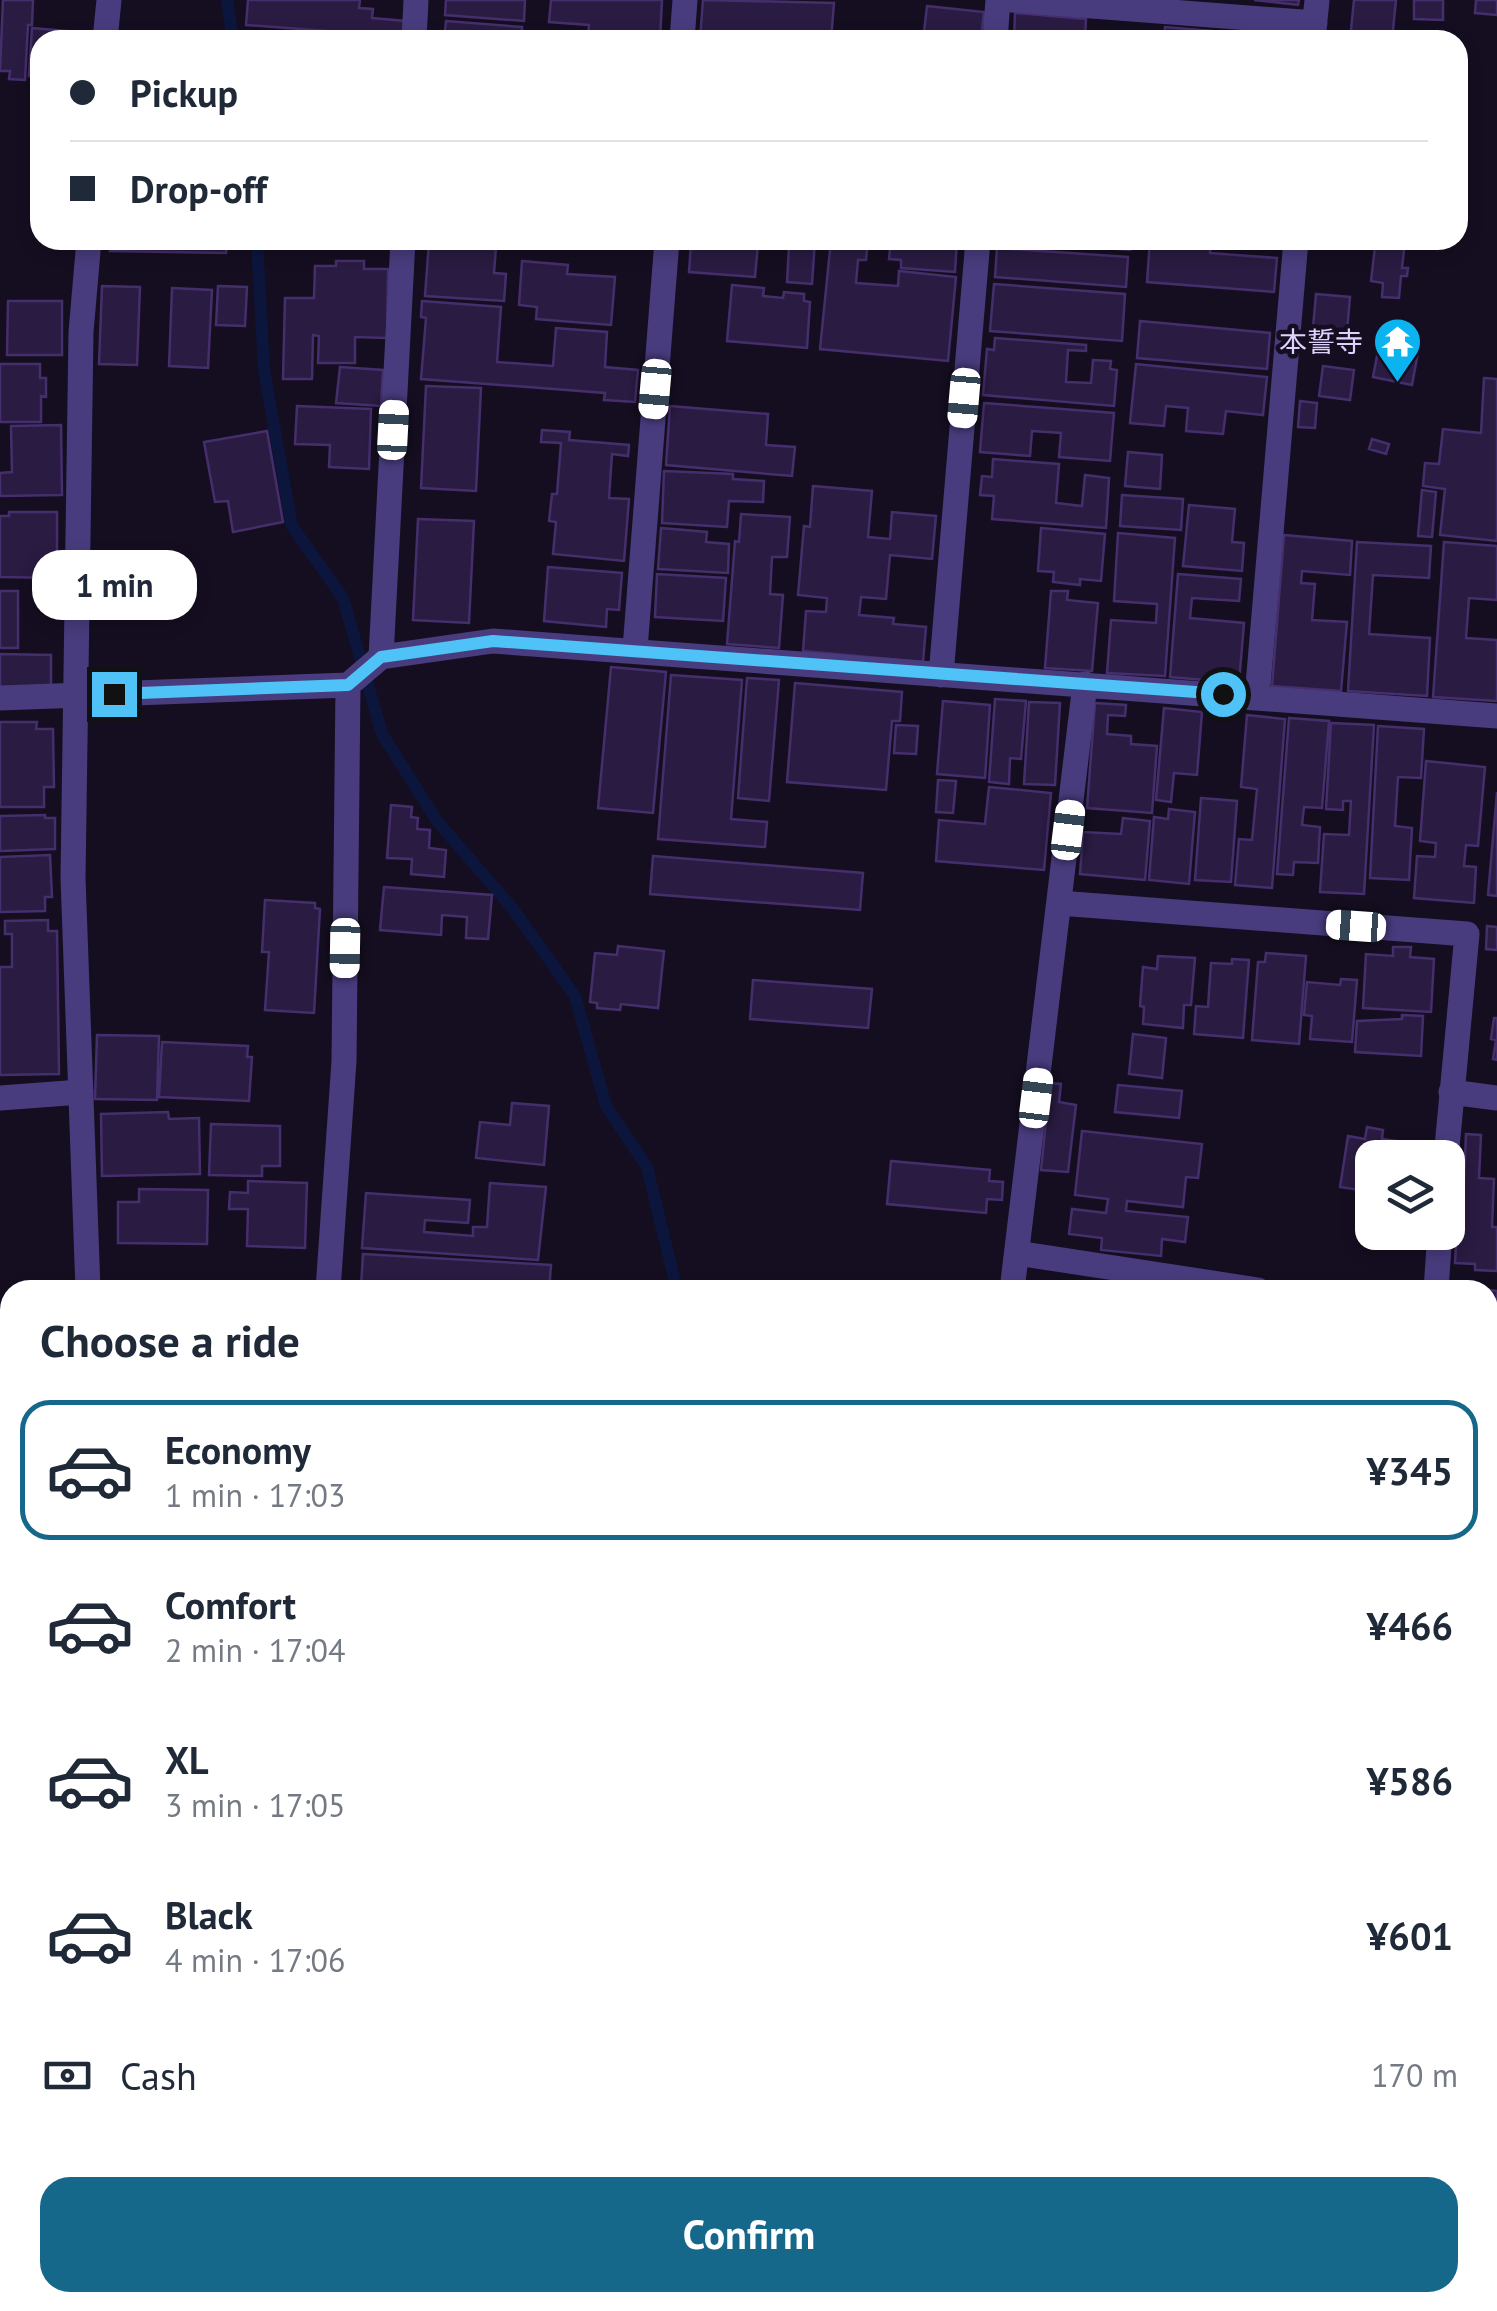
<!DOCTYPE html>
<meta charset="utf-8">
<style>
:root{--surface:#fff;--page:#f2f2f3;--text:#1f2937;--muted:#747a83;--line:#e0e1e3;--accent:#16688a}
body{margin:0;font-family:"PT Sans","Noto Sans JP",sans-serif;background:var(--page);color:var(--text);height:100vh;display:flex;flex-direction:column;font-size:38px;white-space:nowrap}
*{box-sizing:border-box;margin:0}
p{font-size:32px;color:var(--muted)}
.icon{flex:none;width:55px;height:55px;fill:none;stroke:currentColor;stroke-width:2;stroke-linecap:round;stroke-linejoin:round}
.map{position:relative;flex:1;overflow:hidden}
.drawer{position:absolute;left:0px;top:1280px;width:1498px;height:1032px;display:flex;flex-direction:column;background:var(--surface);border-radius:30px 30px 0 0;box-shadow:0 5px 15px #0003}
.drawer>*{flex:none}
.guide{position:absolute;left:30px;top:30px;width:1438px;height:220px;border-radius:30px;box-shadow:0 5px 15px #0003;display:grid;align-content:center;height:220px;padding:0 40px;background:var(--surface)}
.tools{position:absolute;left:1355px;top:1140px;display:grid;gap:20px}
.tools a{display:grid;place-items:center;width:110px;height:110px;border-radius:20px;background:var(--surface);box-shadow:0 5px 15px #0003;font-size:50px}
.end{position:absolute;width:45px;height:45px;margin:-22px;border:12px solid #4fc3f7;background:#111;box-shadow:0 0 0 5px #111}
.from{border-radius:50%}
.bubble{position:absolute;height:70px;border-radius:30px;background:var(--surface);box-shadow:0 5px 15px #0003;font-size:32px;font-weight:600;line-height:70px;text-align:center}
.car{position:absolute;width:30px;height:60px;margin:-30px -15px;border-radius:12px;box-shadow:0 0 8px 2px #0007;background:linear-gradient(#fff 24%,#345 0 40%,#fff 0 76%,#345 0 86%,#fff 0)}
.guide b{display:flex;align-items:center;gap:35px;height:95px;font-size:38px}
.guide b+b{border-top:2px solid var(--line)}
.guide i{width:25px;height:25px;background:var(--text)}
ul{padding:0;list-style:none}
li{display:flex;align-items:center;gap:30px;height:140px;margin:0 20px 15px;padding:0 20px;border:5px solid transparent;border-radius:30px}
li div{flex:1}
li b{display:block;font-size:38px}
li em{font-style:normal;font-weight:600}
li.active{border-color:var(--accent)}
li>.icon{width:90px;height:90px;stroke-width:1.5}
h2{padding:0 40px;font-size:45px;line-height:120px}
.pay{display:flex;align-items:center;gap:25px;height:110px;padding:0 40px;font-size:38px}
.pay p{margin-inline-start:auto}
.primary-button{display:flex;gap:20px;margin-top:auto;padding:20px 40px}
.primary-button a{flex:1;height:115px;border-radius:30px;background:var(--accent);color:#fff;font-size:40px;font-weight:600;line-height:115px;text-align:center}
.map>svg:first-child{display:block}
.lines{fill:none;stroke-linecap:round;stroke-linejoin:round}
.stream{stroke:#0c163d;stroke-width:12}
.building{fill:#291b41;stroke:#452e6c;stroke-width:2.5}
.minor{stroke:#493c7e;stroke-width:25}
.route{stroke:#4fc3f7;stroke-width:12}
.labels{text-anchor:middle;stroke-width:9;stroke-linejoin:round;paint-order:stroke}
.poi-label{font-size:28px;fill:#ddd1fd;stroke:#150e21;text-anchor:end}
</style>
<div class="map">
<svg width="1497" height="2311" viewBox="0 0 1497 2311">
<rect width="100%" height="100%" fill="#150e21"/>
<g class="lines">
<!-- stream -->
<path class="stream" d="M 227,0 L 233,40
M 257,240 L 264,370 L 292,526 L 343,598 L 382,734 L 437,821 L 513,909 L 575,996 L 606,1106 L 647,1167 L 677,1290
M 1298,2302 L 1300,2311"/>
</g>
<!-- building -->
<path class="building" d="M 3,0 L 33,0 L 32,25 L 28,25 L 25,80 L 9,79 L 10,71 L 0,71 Z
M 248,0 L 360,0 L 359,8 L 373,9 L 372,18 L 405,21 L 404,40 L 352,40 L 353,33 L 246,25 Z
M 446,0 L 525,0 L 524,21 L 445,15 Z
M 551,0 L 662,0 L 660,40 L 588,40 L 589,25 L 549,22 Z
M 703,0 L 834,3 L 831,40 L 700,40 Z
M 1254,0 L 1299,0 L 1298,5 Z
M 1354,0 L 1396,0 L 1392,40 L 1350,40 Z
M 1414,0 L 1443,0 L 1443,20 L 1414,19 Z
M 1476,0 L 1497,0 L 1497,15 L 1475,13 Z
M 927,6 L 984,12 L 981,40 L 923,40 Z
M 1015,13 L 1086,19 L 1085,40 L 1014,40 Z
M 446,21 L 522,27 L 522,40 L 444,40 Z
M 1165,27 L 1284,37 L 1283,40 L 1164,40 Z
M 32,28 L 77,32 L 77,40 L 40,40 L 40,77 L 29,76 Z
M 110,240 L 227,240 L 226,253 L 110,251 Z
M 512,240 L 534,240 L 534,246 L 511,245 Z
M 682,240 L 815,240 L 812,284 L 787,282 L 789,246 L 758,244 L 755,277 L 689,272 L 691,243 L 681,243 Z
M 831,240 L 868,240 L 866,260 L 858,260 L 856,283 L 898,286 L 899,271 L 956,277 L 948,361 L 820,349 Z
M 891,240 L 957,240 L 955,272 L 901,268 L 901,260 L 889,259 Z
M 999,240 L 1131,240 L 1130,250 Z
M 1150,240 L 1211,240 L 1210,253 L 1277,258 L 1274,292 L 1147,282 Z
M 1372,240 L 1411,240 L 1405,241 L 1402,268 L 1408,268 L 1407,276 L 1401,276 L 1399,298 L 1382,297 L 1383,283 L 1371,281 L 1375,247 L 1371,247 Z
M 429,242 L 496,247 L 494,273 L 506,274 L 504,301 L 425,296 Z
M 997,248 L 1128,257 L 1126,287 L 995,277 Z
M 336,261 L 364,261 L 364,269 L 388,269 L 387,338 L 355,337 L 355,363 L 318,363 L 319,336 L 313,335 L 312,379 L 283,379 L 285,298 L 314,298 L 315,266 L 336,266 Z
M 522,261 L 568,265 L 567,274 L 615,277 L 611,325 L 536,319 L 537,307 L 519,305 Z
M 994,284 L 1125,294 L 1122,341 L 990,331 Z
M 732,285 L 764,288 L 763,296 L 783,298 L 784,292 L 804,294 L 804,301 L 810,302 L 807,348 L 727,341 Z
M 102,286 L 140,287 L 137,365 L 99,364 Z
M 218,286 L 247,287 L 245,326 L 216,325 Z
M 172,288 L 212,290 L 208,368 L 169,366 Z
M 1316,294 L 1350,297 L 1347,331 L 1313,328 Z
M 8,301 L 62,301 L 62,355 L 7,355 Z
M 422,301 L 501,307 L 497,362 L 553,366 L 556,328 L 607,332 L 605,367 L 638,370 L 635,402 L 604,400 L 605,393 L 421,379 L 426,318 L 421,317 Z
M 1140,321 L 1270,333 L 1267,369 L 1137,358 Z
M 995,338 L 1086,345 L 1086,351 L 1068,350 L 1066,382 L 1091,383 L 1093,360 L 1111,361 L 1110,369 L 1117,370 L 1114,406 L 983,395 L 987,349 L 994,350 Z
M 1380,340 L 1419,347 L 1412,385 L 1373,377 Z
M 0,364 L 40,364 L 40,378 L 46,378 L 46,397 L 41,396 L 41,422 L 0,422 Z
M 1136,364 L 1267,377 L 1263,415 L 1226,411 L 1223,434 L 1186,431 L 1188,408 L 1166,406 L 1164,426 L 1130,423 Z
M 1323,366 L 1354,370 L 1350,400 L 1319,396 Z
M 340,367 L 383,370 L 381,406 L 336,403 Z
M 1484,378 L 1497,379 L 1497,541 L 1440,535 L 1445,489 L 1423,486 L 1425,463 L 1439,464 L 1443,429 L 1481,433 Z
M 426,386 L 481,388 L 476,491 L 421,488 Z
M 1300,401 L 1317,403 L 1315,428 L 1298,427 Z
M 984,403 L 1114,413 L 1110,461 L 1059,457 L 1061,433 L 1032,431 L 1030,456 L 980,452 Z
M 297,406 L 371,409 L 369,469 L 329,467 L 330,445 L 295,444 Z
M 670,406 L 768,414 L 766,445 L 795,447 L 792,476 L 666,465 Z
M 61,425 L 62,495 L 0,496 L 0,473 L 12,472 L 11,426 Z
M 542,430 L 570,432 L 569,440 L 629,445 L 628,456 L 612,454 L 609,498 L 629,499 L 624,561 L 553,554 L 556,522 L 549,521 L 552,494 L 557,494 L 561,443 L 541,442 Z
M 267,431 L 283,522 L 233,532 L 228,501 L 215,502 L 204,442 Z
M 1372,439 L 1389,444 L 1386,454 L 1369,449 Z
M 1128,452 L 1162,455 L 1160,489 L 1125,486 Z
M 993,459 L 1059,464 L 1056,503 L 1082,506 L 1085,475 L 1109,478 L 1106,528 L 992,519 L 994,496 L 980,495 L 982,476 L 992,477 Z
M 664,471 L 733,474 L 733,479 L 764,481 L 763,502 L 729,501 L 727,527 L 662,523 Z
M 813,486 L 872,491 L 868,537 L 890,539 L 892,512 L 936,516 L 932,559 L 890,555 L 886,599 L 861,597 L 859,615 L 894,618 L 893,624 L 926,627 L 923,662 L 803,651 L 806,611 L 826,612 L 827,598 L 798,595 L 804,526 L 810,527 Z
M 1422,490 L 1436,492 L 1432,537 L 1418,536 Z
M 1122,495 L 1183,499 L 1181,530 L 1120,526 Z
M 1189,505 L 1235,509 L 1232,542 L 1244,543 L 1242,571 L 1183,566 Z
M 9,512 L 57,512 L 57,578 L 0,577 L 0,516 L 9,516 Z
M 741,514 L 790,517 L 787,557 L 772,557 L 770,594 L 783,595 L 779,648 L 727,644 L 735,541 L 739,542 Z
M 418,519 L 474,521 L 469,623 L 413,620 Z
M 661,528 L 707,532 L 706,542 L 729,544 L 728,573 L 658,569 Z
M 1041,528 L 1105,534 L 1101,581 L 1080,579 L 1080,585 L 1053,582 L 1054,572 L 1038,571 Z
M 1118,533 L 1175,538 L 1165,676 L 1107,673 L 1111,620 L 1156,623 L 1157,604 L 1114,601 Z
M 1284,535 L 1352,541 L 1350,575 L 1302,571 L 1301,583 L 1315,584 L 1312,620 L 1347,622 L 1341,691 L 1272,686 Z
M 1357,542 L 1431,546 L 1429,578 L 1373,575 L 1369,634 L 1430,638 L 1427,696 L 1348,691 Z
M 1444,542 L 1497,546 L 1497,600 L 1469,598 L 1466,638 L 1497,640 L 1497,701 L 1433,697 Z
M 548,567 L 622,573 L 619,610 L 607,609 L 606,627 L 544,621 Z
M 657,574 L 726,578 L 723,621 L 655,617 Z
M 1178,574 L 1241,579 L 1239,601 L 1192,598 L 1190,618 L 1244,623 L 1239,683 L 1170,677 Z
M 0,591 L 18,591 L 18,648 L 0,648 Z
M 1051,591 L 1068,591 L 1067,600 L 1098,603 L 1092,671 L 1045,668 Z
M 0,654 L 51,655 L 51,688 L 0,688 Z
M 611,667 L 666,672 L 653,813 L 598,808 Z
M 671,675 L 742,680 L 731,819 L 767,822 L 765,847 L 658,839 Z
M 747,678 L 779,680 L 769,801 L 738,798 Z
M 795,683 L 902,692 L 900,721 L 892,721 L 886,790 L 787,782 Z
M 995,699 L 1026,701 L 1021,759 L 1010,758 L 1009,784 L 989,782 Z
M 943,701 L 990,705 L 985,778 L 937,774 Z
M 1029,702 L 1060,703 L 1055,785 L 1024,784 Z
M 1095,703 L 1126,705 L 1125,716 L 1108,715 L 1107,734 L 1131,736 L 1131,744 L 1157,746 L 1152,813 L 1087,808 Z
M 1164,708 L 1202,712 L 1197,775 L 1174,773 L 1171,802 L 1156,800 Z
M 1247,715 L 1285,719 L 1272,888 L 1235,885 L 1239,839 L 1252,840 L 1257,789 L 1241,787 Z
M 1289,718 L 1329,721 L 1322,808 L 1304,807 L 1302,825 L 1320,827 L 1318,863 L 1294,862 L 1293,875 L 1277,874 Z
M 0,722 L 37,722 L 36,729 L 53,729 L 54,787 L 44,787 L 44,807 L 0,807 Z
M 1331,723 L 1374,725 L 1364,894 L 1320,892 L 1324,834 L 1349,835 L 1351,801 L 1343,801 L 1343,810 L 1326,809 Z
M 896,725 L 918,726 L 916,754 L 894,753 Z
M 1378,726 L 1424,729 L 1421,778 L 1398,777 L 1395,826 L 1412,828 L 1409,880 L 1370,878 Z
M 1426,761 L 1485,767 L 1478,846 L 1466,845 L 1464,866 L 1476,867 L 1474,903 L 1414,898 L 1417,856 L 1435,857 L 1436,843 L 1420,841 Z
M 938,780 L 956,781 L 953,813 L 936,812 Z
M 989,787 L 1051,793 L 1044,870 L 936,861 L 939,820 L 985,824 Z
M 1497,792 L 1497,896 L 1488,895 Z
M 1201,798 L 1237,801 L 1231,882 L 1195,880 Z
M 391,805 L 412,807 L 411,817 L 418,818 L 417,829 L 430,830 L 429,848 L 446,850 L 444,877 L 411,874 L 412,859 L 387,858 Z
M 1169,809 L 1195,812 L 1189,884 L 1149,880 L 1154,817 L 1168,819 Z
M 45,815 L 45,818 L 55,818 L 55,849 L 0,851 L 0,816 Z
M 1123,818 L 1150,821 L 1145,880 L 1080,874 L 1083,832 L 1121,834 Z
M 50,855 L 52,897 L 45,897 L 45,911 L 0,912 L 0,857 Z
M 653,856 L 863,873 L 860,910 L 650,894 Z
M 384,887 L 492,895 L 488,939 L 466,938 L 467,917 L 442,915 L 441,935 L 380,930 Z
M 265,900 L 315,903 L 315,908 L 320,909 L 314,1013 L 265,1010 L 269,952 L 262,952 Z
M 48,920 L 48,931 L 57,931 L 59,1074 L 0,1075 L 0,967 L 12,967 L 12,934 L 5,934 L 5,921 Z
M 1487,926 L 1497,927 L 1497,950 L 1486,949 Z
M 618,946 L 664,951 L 658,1008 L 621,1004 L 620,1010 L 597,1008 L 597,1003 L 590,1002 L 595,953 L 617,955 Z
M 1393,947 L 1411,947 L 1410,957 L 1434,959 L 1431,1012 L 1363,1008 L 1366,954 L 1393,956 Z
M 1266,953 L 1306,956 L 1299,1044 L 1252,1040 L 1258,962 L 1265,962 Z
M 1158,956 L 1195,958 L 1191,1005 L 1184,1005 L 1183,1028 L 1143,1024 L 1144,1007 L 1140,1006 L 1143,967 L 1157,969 Z
M 1232,959 L 1249,960 L 1243,1038 L 1194,1034 L 1196,1006 L 1208,1007 L 1211,963 L 1232,964 Z
M 1341,979 L 1357,980 L 1352,1042 L 1310,1039 L 1312,1016 L 1304,1015 L 1307,982 L 1340,985 Z
M 753,980 L 872,989 L 868,1028 L 750,1019 Z
M 1402,1015 L 1423,1016 L 1421,1056 L 1355,1052 L 1357,1021 L 1402,1019 Z
M 1494,1018 L 1497,1018 L 1497,1060 L 1493,1059 L 1496,1040 L 1491,1039 Z
M 1133,1034 L 1166,1038 L 1162,1078 L 1129,1074 Z
M 97,1035 L 159,1036 L 157,1100 L 95,1099 Z
M 162,1042 L 248,1046 L 247,1057 L 252,1057 L 249,1101 L 159,1097 Z
M 1050,1083 L 1061,1084 L 1059,1102 L 1076,1105 L 1068,1172 L 1041,1170 Z
M 1118,1085 L 1182,1091 L 1179,1118 L 1115,1112 Z
M 512,1103 L 549,1106 L 544,1165 L 476,1158 L 480,1122 L 510,1125 Z
M 168,1112 L 169,1119 L 199,1118 L 200,1174 L 102,1176 L 101,1114 Z
M 211,1124 L 280,1126 L 280,1166 L 262,1166 L 262,1176 L 209,1175 Z
M 1367,1127 L 1383,1130 L 1382,1139 L 1426,1145 L 1424,1158 L 1372,1158 L 1372,1199 L 1365,1198 L 1366,1191 L 1340,1187 L 1348,1136 L 1365,1139 Z
M 1082,1131 L 1202,1144 L 1198,1178 L 1186,1177 L 1183,1207 L 1127,1201 L 1126,1211 L 1188,1217 L 1185,1242 L 1162,1239 L 1161,1256 L 1101,1250 L 1102,1238 L 1069,1234 L 1072,1209 L 1106,1213 L 1108,1199 L 1075,1195 Z
M 1466,1134 L 1481,1135 L 1479,1178 L 1494,1179 L 1492,1227 L 1497,1227 L 1497,1271 L 1475,1270 L 1475,1264 L 1455,1263 L 1457,1229 L 1462,1228 Z
M 891,1161 L 990,1170 L 989,1181 L 1003,1182 L 1002,1200 L 987,1199 L 986,1213 L 887,1204 Z
M 248,1181 L 307,1183 L 305,1248 L 247,1246 L 248,1209 L 229,1209 L 230,1192 L 248,1193 Z
M 490,1183 L 546,1187 L 538,1260 L 362,1248 L 366,1193 L 470,1200 L 468,1223 L 425,1220 L 424,1232 L 473,1236 L 473,1227 L 487,1227 Z
M 139,1189 L 208,1190 L 207,1244 L 118,1243 L 118,1202 L 139,1202 Z
M 363,1254 L 551,1265 L 549,1290 L 361,1287 Z
M 1482,1289 L 1497,1291 L 1497,1331 L 1489,1330 L 1488,1290 Z
M 0,1588 L 10,1589 L 10,1729 L 0,1728 Z
M 0,1832 L 10,1833 L 10,1952 L 0,1951 Z
M 0,2261 L 8,2262 L 3,2311 L 0,2311 Z
M 183,2302 L 201,2303 L 200,2311 L 182,2311 Z
M 298,2302 L 440,2302 L 439,2311 L 297,2311 Z
M 935,2302 L 1037,2302 L 1036,2307 Z
M 1049,2302 L 1089,2302 L 1089,2307 L 1048,2306 Z
M 1186,2302 L 1228,2302 L 1228,2311 L 1186,2311 Z
M 1353,2302 L 1404,2302 L 1403,2311 L 1353,2311 Z"/>
<g class="lines">
<!-- minor -->
<path class="minor" d="M 1013,0 L 1315,23
M 105,40 L 109,0
M 414,40 L 416,0
M 682,40 L 685,0
M 995,40 L 998,0
M 1313,40 L 1317,0
M 635,649 L 667,240
M 381,657 L 403,240
M 941,675 L 978,240
M 1257,697 L 1296,240
M 0,698 L 348,685 L 381,657 L 493,641 L 1497,716
M 1059,903 L 1467,934 L 1446,1158
M 1451,1092 L 1497,1098
M 0,1098 L 81,1092
M 1017,1253 L 1258,1290
M 88,1290 L 73,878 L 81,332 L 89,240
M 328,1290 L 344,1061 L 348,685
M 1012,1290 L 1085,684
M 1436,1290 L 1440,1232
M 0,1324 L 10,1324
M 1488,1661 L 1497,1662
M 0,1992 L 10,1993
M 1488,1993 L 1492,1992 L 1488,2079
M 0,2093 L 10,2094
M 242,2311 L 242,2302
M 905,2311 L 906,2302
M 1477,2311 L 1477,2302"/>
</g>
<g class="lines">
<!-- route -->
<path class="route" d="M 114,694 L 348,685 L 381,657 L 493,641 L 1223,694"/>
</g>
<!-- icons -->
<defs>
<symbol id="temple-pin" viewBox="-11 -11 22 30"><path d="M0 17L-7.5 6A9.5 9.5 0 1 1 7.5 6Z" fill="#0bb4ef" stroke="#150e21"/><path d="M0-6L5-2H3V0L6.5 2.5H4V6H1.5V3h-3V6H-4V2.5H-6.5L-3 0V-2H-5Z" fill="#fff"/></symbol>
</defs>
<g fill-rule="evenodd">
<use href="#temple-pin" x="1370" y="314" width="55" height="75"/>
</g>
<g class="labels">
<!-- poi labels -->
<g class="poi-label">
<text x="1363" y="352">本誓寺</text>
</g>
</g>
</svg>
<div class="tools">
<a><svg class="icon" aria-label="layers" viewBox="0 0 24 24"><path d="M12 4l9 5-9 5-9-5zM3 14l9 5 9-5"/></svg></a>
</div>
<i class="end from" style="left:1223px;top:694px"></i>
<i class="end" style="left:114px;top:694px"></i>
<div class="bubble" style="left:32px;top:550px;width:165px">1 min</div>
<i class="car" style="left:655px;top:389px;rotate:185deg"></i>
<i class="car" style="left:964px;top:398px;rotate:185deg"></i>
<i class="car" style="left:393px;top:430px;rotate:3deg"></i>
<i class="car" style="left:1068px;top:830px;rotate:7deg"></i>
<i class="car" style="left:1356px;top:926px;rotate:274deg"></i>
<i class="car" style="left:345px;top:948px;rotate:181deg"></i>
<i class="car" style="left:1036px;top:1098px;rotate:7deg"></i>
<div class="guide">
<b><i class="from"></i>Pickup</b>
<b><i></i>Drop-off</b>
</div>
<section class="drawer">
<h2>Choose a ride</h2>
<ul>
<li class="active"><svg class="icon" aria-label="car" viewBox="0 0 24 24"><path d="M5 17H2v-5l4-1 3-4h7l3 4 3 1v5h-3M9 17h6M6 11h13"/><circle cx="7" cy="17" r="2"/><circle cx="17" cy="17" r="2"/></svg><div><b>Economy</b><p>1 min · 17:03</p></div><em>¥345</em></li>
<li><svg class="icon" aria-label="car" viewBox="0 0 24 24"><path d="M5 17H2v-5l4-1 3-4h7l3 4 3 1v5h-3M9 17h6M6 11h13"/><circle cx="7" cy="17" r="2"/><circle cx="17" cy="17" r="2"/></svg><div><b>Comfort</b><p>2 min · 17:04</p></div><em>¥466</em></li>
<li><svg class="icon" aria-label="car" viewBox="0 0 24 24"><path d="M5 17H2v-5l4-1 3-4h7l3 4 3 1v5h-3M9 17h6M6 11h13"/><circle cx="7" cy="17" r="2"/><circle cx="17" cy="17" r="2"/></svg><div><b>XL</b><p>3 min · 17:05</p></div><em>¥586</em></li>
<li><svg class="icon" aria-label="car" viewBox="0 0 24 24"><path d="M5 17H2v-5l4-1 3-4h7l3 4 3 1v5h-3M9 17h6M6 11h13"/><circle cx="7" cy="17" r="2"/><circle cx="17" cy="17" r="2"/></svg><div><b>Black</b><p>4 min · 17:06</p></div><em>¥601</em></li>
</ul>
<div class="pay"><svg class="icon" aria-label="cash" viewBox="0 0 24 24"><path d="M3 7h18v10H3z"/><circle cx="12" cy="12" r="2"/></svg>Cash<p>170 m</p></div>
<div class="primary-button"><a>Confirm</a></div>
</section>
</div>
